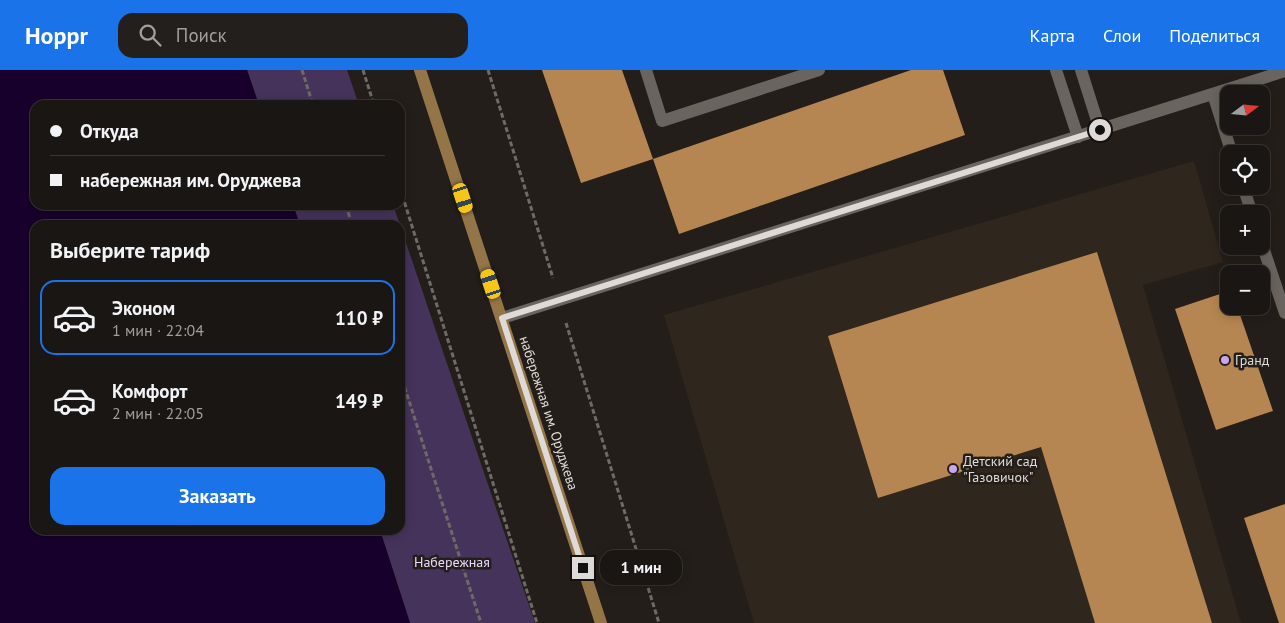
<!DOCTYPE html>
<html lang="ru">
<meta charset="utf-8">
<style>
:root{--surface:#1a1613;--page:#231f1c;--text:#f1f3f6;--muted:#9f9fa0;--line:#383533;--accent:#1a73e8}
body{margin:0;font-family:"PT Sans",sans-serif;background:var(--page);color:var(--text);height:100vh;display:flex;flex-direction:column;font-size:19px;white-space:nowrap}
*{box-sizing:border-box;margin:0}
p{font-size:16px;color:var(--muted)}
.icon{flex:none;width:28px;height:28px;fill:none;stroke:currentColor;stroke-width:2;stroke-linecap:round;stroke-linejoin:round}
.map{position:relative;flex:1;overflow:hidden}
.side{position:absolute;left:30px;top:150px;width:375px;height:315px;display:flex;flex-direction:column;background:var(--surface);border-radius:15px;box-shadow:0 2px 12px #0003,0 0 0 1px var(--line)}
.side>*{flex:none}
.guide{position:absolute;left:30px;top:30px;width:375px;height:110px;border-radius:15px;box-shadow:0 2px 12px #0003,0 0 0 1px var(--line);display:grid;align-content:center;height:110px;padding:0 20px;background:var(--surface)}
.needle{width:32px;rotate:74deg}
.fabs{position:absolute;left:1220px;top:15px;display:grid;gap:10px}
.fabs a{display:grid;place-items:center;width:50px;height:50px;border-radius:10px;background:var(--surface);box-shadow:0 2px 12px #0003,0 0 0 1px var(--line);font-size:25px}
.end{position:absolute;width:22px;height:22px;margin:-11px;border:6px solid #dedad7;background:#111;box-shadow:0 0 0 2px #111}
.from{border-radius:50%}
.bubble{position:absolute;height:35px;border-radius:15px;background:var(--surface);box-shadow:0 2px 12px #0003,0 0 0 1px var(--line);font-size:16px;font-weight:700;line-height:35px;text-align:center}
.car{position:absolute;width:15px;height:30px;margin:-15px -8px;border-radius:6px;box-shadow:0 0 4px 1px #0007;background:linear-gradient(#f5c518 24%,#345 0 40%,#f5c518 0 76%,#345 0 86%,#f5c518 0)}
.guide b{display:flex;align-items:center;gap:18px;height:48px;font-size:19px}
.guide b+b{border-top:1px solid var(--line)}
.guide i{width:12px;height:12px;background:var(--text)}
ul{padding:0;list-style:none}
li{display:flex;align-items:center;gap:15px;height:75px;margin:0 10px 8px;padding:0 10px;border:2px solid transparent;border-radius:15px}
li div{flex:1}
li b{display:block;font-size:19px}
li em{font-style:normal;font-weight:700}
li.current{border-color:var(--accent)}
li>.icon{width:45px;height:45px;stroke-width:1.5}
h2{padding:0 20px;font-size:22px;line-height:60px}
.primary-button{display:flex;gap:10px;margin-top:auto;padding:10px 20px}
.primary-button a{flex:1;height:58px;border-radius:15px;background:var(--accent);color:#fff;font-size:20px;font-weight:700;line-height:58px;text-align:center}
header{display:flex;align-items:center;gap:30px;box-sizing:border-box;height:70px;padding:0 25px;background:var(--accent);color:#fff}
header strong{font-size:24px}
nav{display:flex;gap:28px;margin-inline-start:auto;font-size:18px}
.search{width:350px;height:45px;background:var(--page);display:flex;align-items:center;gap:12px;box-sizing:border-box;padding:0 18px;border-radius:15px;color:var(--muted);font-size:19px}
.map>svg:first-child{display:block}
.built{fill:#2f261d}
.green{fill:#46335c}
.water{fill:#18002c}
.building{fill:#b58652}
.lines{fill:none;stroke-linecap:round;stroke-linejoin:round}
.path{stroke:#6e6a65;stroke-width:3;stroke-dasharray:5 2.5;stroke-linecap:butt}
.lane{stroke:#69645e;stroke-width:12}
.secondary{stroke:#947547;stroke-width:12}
.route{stroke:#dedad7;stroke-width:6}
.poi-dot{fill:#c7a6ef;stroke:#231e19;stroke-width:2}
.labels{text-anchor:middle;stroke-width:5;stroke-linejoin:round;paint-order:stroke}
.poi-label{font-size:14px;fill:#dedad7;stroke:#231e19;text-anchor:start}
.street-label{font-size:14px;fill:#dedad7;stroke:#231e19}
.park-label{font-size:14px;fill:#e7d9fb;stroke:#231e19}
</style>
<header>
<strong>Hoppr</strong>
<div class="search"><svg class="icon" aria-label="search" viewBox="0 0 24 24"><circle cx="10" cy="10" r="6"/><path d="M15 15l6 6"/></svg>Поиск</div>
<nav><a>Карта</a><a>Слои</a><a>Поделиться</a></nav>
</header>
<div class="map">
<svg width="1285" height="553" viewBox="0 0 1285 553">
<rect width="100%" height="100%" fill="#231e19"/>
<!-- built -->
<path class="built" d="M 1194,91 L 1223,192 L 1143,215 L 1241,553 L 754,553 L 664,245 Z"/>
<!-- green -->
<path class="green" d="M 247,0 L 347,0 L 359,35 L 259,35 Z
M 293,135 L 393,135 L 400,155 L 300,155 Z
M 400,155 L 535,553 L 410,553 L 380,460 L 400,460 Z"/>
<!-- water -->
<path class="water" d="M 0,0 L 247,0 L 259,35 L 35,35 L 35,135 L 293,135 L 300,155 L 35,155 L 35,460 L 380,460 L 410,553 L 0,553 Z"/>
<!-- building -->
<path class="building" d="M 542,0 L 622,0 L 653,89 L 581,113 Z
M 911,0 L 943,0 L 965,65 L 679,164 L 653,89 Z
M 1097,182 L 1212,553 L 1095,553 L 1041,377 L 878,428 L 828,266 Z
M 1229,221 L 1229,236 L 1237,236 L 1273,341 L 1216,360 L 1175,239 Z
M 1285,434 L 1285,553 L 1279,553 L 1244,448 Z"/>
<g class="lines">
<!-- path -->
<path class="path" d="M 302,0 L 313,35
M 363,0 L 374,35
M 488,0 L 553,208
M 400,118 L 537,553
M 346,135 L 352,155
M 566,253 L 659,553
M 400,303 L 481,553"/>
<!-- lane -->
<path class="lane" d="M 646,0 L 662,51 L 819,0
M 1056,0 L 1078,67
M 1081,0 L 1100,60
M 1213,24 L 1232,84
M 1243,116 L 1252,144
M 1261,171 L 1285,243
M 502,248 L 1285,1"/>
<!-- secondary -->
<path class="secondary" d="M 420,0 L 601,553"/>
</g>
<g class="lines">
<!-- route -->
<path class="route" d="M 583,498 L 502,248 L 1100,60"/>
</g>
<!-- markers -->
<g class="poi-dot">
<circle cx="1225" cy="290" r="5"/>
<circle cx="953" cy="399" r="5"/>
</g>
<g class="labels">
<!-- poi labels -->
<g class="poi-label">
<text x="1235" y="295">Гранд</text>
<text x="963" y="396">Детский сад<tspan x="963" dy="16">"Газовичок"</tspan></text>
</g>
<!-- street labels -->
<g class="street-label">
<text transform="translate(549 343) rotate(72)" y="5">набережная им. Оруджева</text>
</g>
<!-- park labels -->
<g class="park-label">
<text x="452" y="497">Набережная</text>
</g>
</g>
</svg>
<div class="fabs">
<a><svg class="needle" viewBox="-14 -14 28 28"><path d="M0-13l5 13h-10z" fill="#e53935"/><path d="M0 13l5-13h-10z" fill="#9f9fa0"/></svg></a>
<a><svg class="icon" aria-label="locate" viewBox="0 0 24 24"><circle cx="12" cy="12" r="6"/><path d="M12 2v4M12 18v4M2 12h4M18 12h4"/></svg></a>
<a>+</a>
<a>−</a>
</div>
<i class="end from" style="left:1100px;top:60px"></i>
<i class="end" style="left:583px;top:498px"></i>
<div class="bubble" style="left:600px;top:480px;width:82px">1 мин</div>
<i class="car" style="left:463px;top:128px;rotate:162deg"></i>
<i class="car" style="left:491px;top:214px;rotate:342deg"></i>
<div class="guide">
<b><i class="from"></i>Откуда</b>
<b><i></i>набережная им. Оруджева</b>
</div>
<section class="side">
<h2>Выберите тариф</h2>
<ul>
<li class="current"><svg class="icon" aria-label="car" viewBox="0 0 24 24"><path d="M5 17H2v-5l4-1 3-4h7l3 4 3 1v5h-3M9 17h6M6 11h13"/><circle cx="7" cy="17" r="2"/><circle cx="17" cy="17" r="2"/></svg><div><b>Эконом</b><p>1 мин · 22:04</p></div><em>110 ₽</em></li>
<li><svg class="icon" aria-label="car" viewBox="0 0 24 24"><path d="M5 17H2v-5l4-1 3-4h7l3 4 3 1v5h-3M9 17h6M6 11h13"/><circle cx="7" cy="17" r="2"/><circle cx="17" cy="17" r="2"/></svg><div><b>Комфорт</b><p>2 мин · 22:05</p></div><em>149 ₽</em></li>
</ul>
<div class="primary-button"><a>Заказать</a></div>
</section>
</div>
